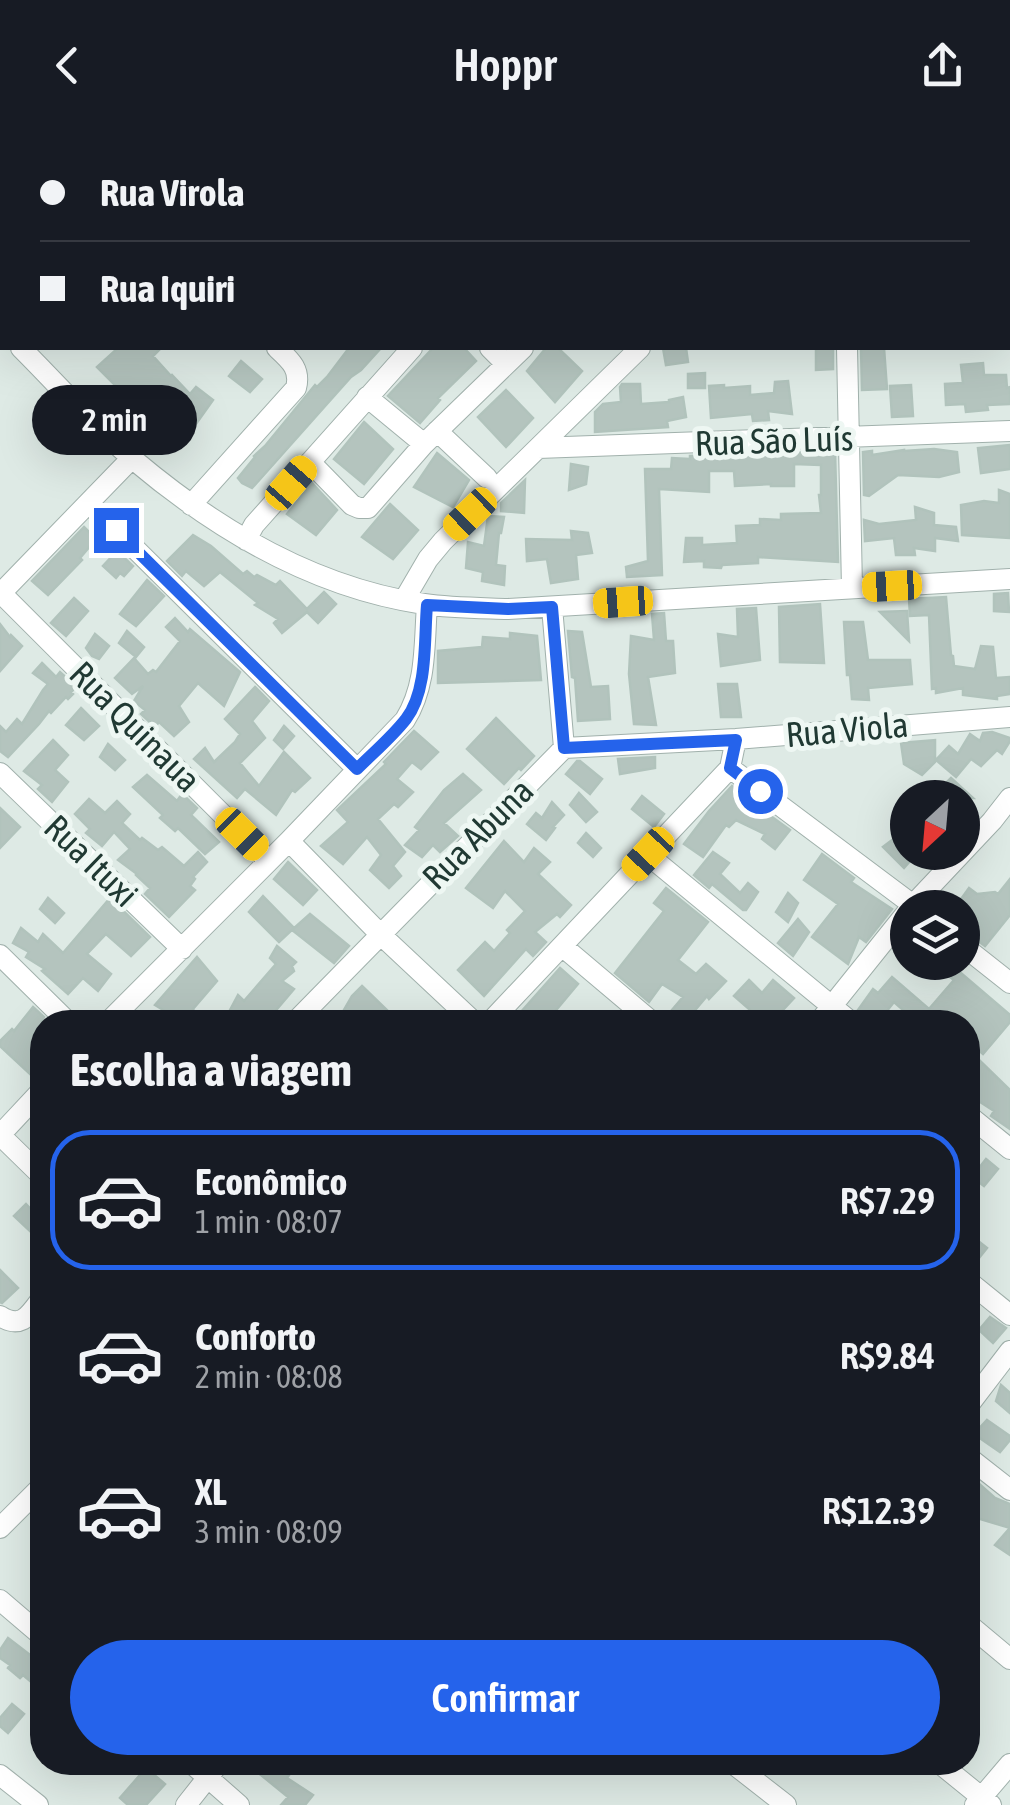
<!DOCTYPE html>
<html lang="pt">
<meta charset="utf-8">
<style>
:root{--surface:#171b24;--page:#242831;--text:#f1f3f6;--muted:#9ea1a6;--line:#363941;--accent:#2563eb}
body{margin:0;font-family:"Asap Condensed",sans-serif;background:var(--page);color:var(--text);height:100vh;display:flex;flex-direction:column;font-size:38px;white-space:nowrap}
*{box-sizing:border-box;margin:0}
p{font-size:32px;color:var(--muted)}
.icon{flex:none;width:55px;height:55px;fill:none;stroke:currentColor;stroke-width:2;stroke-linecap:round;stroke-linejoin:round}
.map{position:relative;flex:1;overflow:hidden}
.drawer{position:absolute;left:30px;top:880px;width:950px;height:765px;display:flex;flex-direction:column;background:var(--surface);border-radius:40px;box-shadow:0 10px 40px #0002}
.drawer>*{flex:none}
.top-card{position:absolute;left:0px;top:0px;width:1010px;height:220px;box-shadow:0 10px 40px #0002;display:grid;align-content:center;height:220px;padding:0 40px;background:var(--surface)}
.needle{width:65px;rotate:206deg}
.buttons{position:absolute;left:890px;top:650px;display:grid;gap:20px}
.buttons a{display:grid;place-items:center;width:90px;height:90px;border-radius:50%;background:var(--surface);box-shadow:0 10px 40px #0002;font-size:50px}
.end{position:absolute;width:45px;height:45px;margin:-22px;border:12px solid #2563eb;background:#fff;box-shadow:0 0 0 5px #fff}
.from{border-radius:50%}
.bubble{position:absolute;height:70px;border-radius:35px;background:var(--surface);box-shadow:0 10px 40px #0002;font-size:32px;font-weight:600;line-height:70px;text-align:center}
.car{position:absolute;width:30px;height:60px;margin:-30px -15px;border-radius:12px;box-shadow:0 0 8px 2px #0007;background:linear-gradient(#f5c518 24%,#345 0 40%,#f5c518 0 76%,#345 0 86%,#f5c518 0)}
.top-card b{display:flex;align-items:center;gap:35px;height:95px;font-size:38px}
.top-card b+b{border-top:2px solid var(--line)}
.top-card i{width:25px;height:25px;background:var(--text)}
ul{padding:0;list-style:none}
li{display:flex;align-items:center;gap:30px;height:140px;margin:0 20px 15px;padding:0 20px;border:5px solid transparent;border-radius:40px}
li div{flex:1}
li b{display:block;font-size:38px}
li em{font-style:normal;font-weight:600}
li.on{border-color:var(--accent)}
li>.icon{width:90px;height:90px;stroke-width:1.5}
h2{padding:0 40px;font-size:45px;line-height:120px}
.button{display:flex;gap:20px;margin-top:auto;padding:20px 40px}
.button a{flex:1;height:115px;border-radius:60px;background:var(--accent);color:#fff;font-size:40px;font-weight:600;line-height:115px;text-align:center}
header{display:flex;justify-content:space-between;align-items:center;height:130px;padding:0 40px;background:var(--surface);font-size:45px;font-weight:600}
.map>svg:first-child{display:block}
.building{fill:#b4c4be;stroke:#b1c3bc;stroke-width:2.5}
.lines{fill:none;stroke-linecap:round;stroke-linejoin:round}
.minor-casing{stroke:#a1b1ac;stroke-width:22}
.minor{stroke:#fff;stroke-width:20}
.route{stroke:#2563eb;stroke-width:12}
.labels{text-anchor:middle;stroke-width:10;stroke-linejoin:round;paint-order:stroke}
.street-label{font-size:35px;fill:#203933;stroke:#eef7f3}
</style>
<header><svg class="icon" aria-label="back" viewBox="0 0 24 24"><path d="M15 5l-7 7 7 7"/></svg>Hoppr<svg class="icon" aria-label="share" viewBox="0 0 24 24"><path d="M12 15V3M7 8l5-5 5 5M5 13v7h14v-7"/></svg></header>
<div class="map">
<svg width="1010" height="1675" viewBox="0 0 1010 1675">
<rect width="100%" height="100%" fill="#deeae5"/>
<!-- building -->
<path class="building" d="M 118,218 L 161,218 L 153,226 L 171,246 L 172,245 L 190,264 L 196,257 L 213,270 L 191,301 L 168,281 L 163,285 L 146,266 L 132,280 L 114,264 L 119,259 L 97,237 Z
M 349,218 L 381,218 L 361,240 L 351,247 L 252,358 L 242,353 L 238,348 L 255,327 L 254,326 L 265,316 L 315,255 L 317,257 L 327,247 Z
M 433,218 L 464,218 L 476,231 L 438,268 L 440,270 L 420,293 L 388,266 Z
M 546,218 L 558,218 L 582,241 L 555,272 L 527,241 Z
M 663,218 L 686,218 L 688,232 L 666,235 Z
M 816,218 L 833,218 L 833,239 L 816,240 Z
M 861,218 L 884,218 L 887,259 L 862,260 Z
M 241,231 L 262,249 L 250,262 L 229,246 Z
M 983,233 L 984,245 L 1006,245 L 1007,258 L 1010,257 L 1010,274 L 987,275 L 988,280 L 966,282 L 965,274 L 946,275 L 945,254 L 963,253 L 961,235 Z
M 705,243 L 705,258 L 688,258 L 688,244 Z
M 788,251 L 792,284 L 768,281 L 769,290 L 753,291 L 752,284 L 711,288 L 709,256 L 724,255 L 724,258 L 750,256 L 750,265 L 774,263 L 775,252 Z
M 622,254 L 640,254 L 641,274 L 669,272 L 669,270 L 683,267 L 686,287 L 667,291 L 668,297 L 595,302 L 595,282 L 603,274 L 621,272 L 620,257 Z
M 911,255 L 913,286 L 892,287 L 890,256 Z
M 506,260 L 533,288 L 506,317 L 478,287 Z
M 364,292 L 393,319 L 364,354 L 334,329 Z
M 1010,315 L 1010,339 L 981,343 L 978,318 Z
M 934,319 L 957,322 L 959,342 L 939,347 L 898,345 L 869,366 L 864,365 L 863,322 L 872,321 L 872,325 L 904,320 L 904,321 Z
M 835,321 L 838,432 L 758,427 L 758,433 L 722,435 L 721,438 L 704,437 L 704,431 L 684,432 L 686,408 L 702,408 L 702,415 L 737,413 L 736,396 L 760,395 L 760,389 L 781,390 L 781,384 L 821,383 L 819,365 L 821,365 L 821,335 L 794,334 L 794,356 L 771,356 L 771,354 L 735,356 L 734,341 L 709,341 L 709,362 L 659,359 L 662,445 L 627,447 L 626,437 L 648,431 L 645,339 L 671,339 L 672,328 L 690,329 L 690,326 Z
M 437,323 L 469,350 L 453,377 L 414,357 Z
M 571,334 L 588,337 L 586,354 L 569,360 Z
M 525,350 L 524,383 L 501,381 L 501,373 Z
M 312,353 L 337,380 L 316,405 L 287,384 Z
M 999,360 L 1010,364 L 1010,408 L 962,405 L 961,375 L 984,371 L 999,373 Z
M 390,374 L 418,400 L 393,429 L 362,407 Z
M 915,377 L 934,383 L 934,395 L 956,397 L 958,411 L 935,408 L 935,421 L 914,418 L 915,425 L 896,425 L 894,408 L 865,411 L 864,390 L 879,394 L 916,390 Z
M 488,386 L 504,387 L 501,403 L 499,403 L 496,435 L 505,436 L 504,455 L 482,451 L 483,442 L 466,438 L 468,412 L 484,416 Z
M 84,397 L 96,409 L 80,428 L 82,430 L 48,465 L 32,451 Z
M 571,401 L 588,403 L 592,423 L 576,425 L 578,449 L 551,453 L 547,429 L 527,431 L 526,409 L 572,410 Z
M 193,405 L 211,416 L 243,444 L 247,441 L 254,447 L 257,445 L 276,455 L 280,451 L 307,479 L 324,462 L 336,474 L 318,493 L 307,482 L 282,503 L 274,493 L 278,489 L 255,475 L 258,473 L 220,442 L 204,456 L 186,441 L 182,446 L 167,431 Z
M 117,421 L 133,436 L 124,446 L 120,443 L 116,448 L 103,436 Z
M 147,450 L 164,466 L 136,496 L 120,484 Z
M 1008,463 L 1009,482 L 994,481 L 994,464 Z
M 946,467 L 951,525 L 953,526 L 954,536 L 975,539 L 981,516 L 993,517 L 996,548 L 1010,547 L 1010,564 L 997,566 L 997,569 L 963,565 L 963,558 L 936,563 L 936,558 L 932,559 L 929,485 L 910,486 L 909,469 Z
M 74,468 L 88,481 L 66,506 L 51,493 Z
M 820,474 L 824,533 L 780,532 L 779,477 Z
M 756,478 L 760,530 L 721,536 L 718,504 L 738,507 L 737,479 Z
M 907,481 L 909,511 L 880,482 Z
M 664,483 L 666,511 L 673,511 L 675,543 L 648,547 L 656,595 L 634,594 L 629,544 L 631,506 L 654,510 L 652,484 Z
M 175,488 L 188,502 L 190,499 L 240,542 L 224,576 L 198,553 L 179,576 L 189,592 L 174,606 L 159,592 L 155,597 L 141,584 L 145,580 L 134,571 L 143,556 L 132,564 L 115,548 L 134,528 L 148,544 L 153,540 L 156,542 L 180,511 L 166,497 Z
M 844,492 L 863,492 L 868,530 L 910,530 L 912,554 L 868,558 L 869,570 L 852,569 L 850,545 L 847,545 Z
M 0,494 L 10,507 L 11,505 L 22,516 L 0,541 Z
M 127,501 L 144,517 L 136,527 L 119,513 Z
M 568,501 L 582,502 L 591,557 L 608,556 L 610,589 L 578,591 L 575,548 L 572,547 Z
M 510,503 L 537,506 L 541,550 L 438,553 L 438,521 L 482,517 L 483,507 L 510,509 Z
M 95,504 L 109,516 L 99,529 L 92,526 L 86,518 Z
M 42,533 L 56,547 L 60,542 L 70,551 L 75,558 L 71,562 L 73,564 L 68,569 L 66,567 L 51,583 L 49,581 L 39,594 L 8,627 L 0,621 L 0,596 L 6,602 L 17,589 L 22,594 L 43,560 L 48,554 L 33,543 Z
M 718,554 L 737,554 L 741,587 L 721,587 Z
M 255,557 L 269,571 L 252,591 L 265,608 L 240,633 L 259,656 L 284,622 L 310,648 L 295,662 L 292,660 L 276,685 L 245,659 L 237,668 L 194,629 L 205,618 L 214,632 L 235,612 L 240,604 L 225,589 Z
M 81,578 L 99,596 L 84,610 L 66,595 Z
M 496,588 L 534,626 L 521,640 L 519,638 L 504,654 L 467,619 Z
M 284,596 L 294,606 L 283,619 L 274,610 Z
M 414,601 L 438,622 L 421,639 L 412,632 L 397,649 L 413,662 L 398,677 L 394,674 L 378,689 L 405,722 L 393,736 L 401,746 L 389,758 L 370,740 L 381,725 L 367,707 L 343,734 L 321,716 L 348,692 L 337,680 L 386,634 L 384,632 Z
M 992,602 L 1010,608 L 1010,611 L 1002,624 L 997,620 L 981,636 L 971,629 L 956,647 L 936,630 L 949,616 L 958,624 L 970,604 L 980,611 L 983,603 Z
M 53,610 L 68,625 L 55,640 L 68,652 L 52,672 L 38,659 L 42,655 L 24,641 Z
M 935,610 L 935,632 L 922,645 L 904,634 L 901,613 Z
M 108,614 L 125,630 L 115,640 L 100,627 Z
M 655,627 L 655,638 L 620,644 L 618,629 Z
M 577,631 L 580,631 L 602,649 L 590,664 L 566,644 Z
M 463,644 L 481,660 L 444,693 L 458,706 L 440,722 L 433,715 L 422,727 L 405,715 L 419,700 L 415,697 L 444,660 Z
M 147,645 L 177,671 L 182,664 L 197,678 L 191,685 L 219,712 L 205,724 L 178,698 L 175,701 L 160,688 L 163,685 L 133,657 Z
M 951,648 L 973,668 L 921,668 L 932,654 L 939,660 Z
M 732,656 L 753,673 L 749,676 L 768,684 L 790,700 L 775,719 L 762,709 L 765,704 L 736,690 L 729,697 L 726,695 L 703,727 L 684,714 L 709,681 Z
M 579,663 L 597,682 L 586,692 L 570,675 Z
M 642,666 L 664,684 L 654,697 L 632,679 Z
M 89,669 L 105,683 L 117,671 L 130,684 L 122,693 L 140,710 L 142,708 L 158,720 L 162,717 L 184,736 L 198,722 L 207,732 L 193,747 L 195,749 L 190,756 L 195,760 L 169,787 L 145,764 L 150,758 L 136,745 L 137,744 L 118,730 L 130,719 L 114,702 L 102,716 L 86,703 L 90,699 L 75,684 Z
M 552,672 L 564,685 L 553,697 L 555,698 L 546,710 L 527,694 L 536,683 L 542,688 Z
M 0,678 L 20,697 L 0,718 Z
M 908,698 L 908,722 L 918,722 L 904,738 L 883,717 Z
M 586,703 L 601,718 L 593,727 L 578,713 Z
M 504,711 L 524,732 L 534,718 L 550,732 L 538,744 L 571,775 L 560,787 L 557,784 L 535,802 L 546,812 L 533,826 L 526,819 L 484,866 L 458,840 L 485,812 L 494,821 L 510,803 L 507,800 L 525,781 L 505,761 L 493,778 L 466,758 Z
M 713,722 L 729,733 L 720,744 L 740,763 L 748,753 L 758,762 L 746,780 L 743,780 L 712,754 L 709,758 L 694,745 Z
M 822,724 L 854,748 L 851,752 L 892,779 L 866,812 L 859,807 L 848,834 L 812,807 L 838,774 L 804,750 Z
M 288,732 L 317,760 L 303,775 L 274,749 Z
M 1010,749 L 1010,785 L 985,816 L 966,802 L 977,787 L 956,776 L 969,758 L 977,764 L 995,762 L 998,764 Z
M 666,758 L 708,792 L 678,830 L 696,844 L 706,834 L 726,851 L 709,869 L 707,866 L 685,892 L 673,892 L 666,887 L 683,867 L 662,854 L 649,872 L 615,843 L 664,781 L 654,773 Z
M 788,763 L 798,773 L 788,792 L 776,782 Z
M 263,766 L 294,798 L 279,812 L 249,782 Z
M 48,768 L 64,783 L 55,793 L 40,779 Z
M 110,768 L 150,807 L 131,826 L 106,804 L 87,824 L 111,844 L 98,861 L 83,848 L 68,864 L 42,841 L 45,839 L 26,827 L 29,822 L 13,813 L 21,798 L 38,812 L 43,804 L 63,823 Z
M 310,784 L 349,816 L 334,833 L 292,800 Z
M 798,789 L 809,802 L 793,826 L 778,813 Z
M 277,816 L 296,832 L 292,836 L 294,841 L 282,851 L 294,859 L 266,892 L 241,892 L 229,882 L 238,865 L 244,871 L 276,834 L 270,828 Z
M 197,827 L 217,851 L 193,879 L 195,883 L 183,892 L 155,875 Z
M 929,832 L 948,832 L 1010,885 L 1010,892 L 983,924 L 968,911 L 968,892 L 906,892 L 910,886 L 894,872 L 878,892 L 872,892 L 858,880 L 873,859 L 878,863 L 892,847 L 929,879 L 954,850 Z
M 560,838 L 578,854 L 552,885 L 561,892 L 532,892 L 520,883 Z
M 749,850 L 762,863 L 773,850 L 794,868 L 783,880 L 798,892 L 764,892 L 734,866 Z
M 362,856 L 394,887 L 388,892 L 337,892 L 352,866 Z
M 33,877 L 44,887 L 42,891 L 42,930 L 30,944 L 0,916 L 0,911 L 12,899 L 14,901 Z
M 978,929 L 1010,960 L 1010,999 L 991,986 L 994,981 L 968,964 L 968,941 Z
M 986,1029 L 998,1039 L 984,1056 L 972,1047 Z
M 26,1074 L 42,1091 L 31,1102 L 14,1086 Z
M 968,1103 L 987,1118 L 971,1138 L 968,1138 Z
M 0,1140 L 18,1158 L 2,1173 L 0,1172 Z
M 990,1187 L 1006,1198 L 993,1213 L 979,1200 Z
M 1001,1255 L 1010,1263 L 1010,1283 L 996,1271 Z
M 987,1290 L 1010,1306 L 1010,1310 L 1000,1322 L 974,1304 Z
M 968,1344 L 995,1368 L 1010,1374 L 1010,1398 L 977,1388 L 975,1391 L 968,1386 Z
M 1010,1398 L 1010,1425 L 995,1415 Z
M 8,1508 L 42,1534 L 42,1561 L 23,1545 L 20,1548 L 8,1538 L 10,1535 L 0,1528 L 0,1520 Z
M 12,1574 L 24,1584 L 8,1603 L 0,1596 L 0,1588 Z
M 245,1632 L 298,1632 L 287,1648 L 313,1665 L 305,1675 L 281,1675 L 288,1667 Z
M 146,1638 L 165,1654 L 146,1675 L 128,1675 L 120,1668 Z"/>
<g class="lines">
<defs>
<path id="minor" d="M 838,0 L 838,2
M 618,2 L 621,0
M 1008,27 L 1010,26
M 1008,166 L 1010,166
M 0,197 L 2,199
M 21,218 C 58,255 94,296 134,330 C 217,400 315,458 424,474 C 451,478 480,478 508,479 L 1010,449
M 490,218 L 506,234
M 847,218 L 852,458
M 367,267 L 424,314
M 437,301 L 487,348
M 538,318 L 1010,301
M 310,332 L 352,375 L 359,378 L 368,378 L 424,314 L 523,218
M 89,373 L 357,639
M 191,375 L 296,258 C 301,239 290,230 277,218
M 246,410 L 254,395 L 412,218
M 1,463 L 269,731
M 0,464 L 132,328
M 404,470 L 428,429 L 443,411 L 640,218
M 564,618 L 736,609 L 1010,587
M 730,638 L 917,778
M 0,643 L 182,819
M 289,711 L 380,804 L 474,892
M 648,725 L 851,892
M 910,778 L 992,691 L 1010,668
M 962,815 L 1010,853
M 562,816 L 652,892
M 0,825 L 68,892
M 108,892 L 289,711 L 405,590 C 427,555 424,514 427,475
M 295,892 L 564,618 L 552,477
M 490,892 L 730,638 L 736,609
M 819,892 L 908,781
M 968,985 L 1010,1019
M 0,1005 L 42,960
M 0,1005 L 42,1046
M 968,1151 L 1010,1185
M 0,1186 C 22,1200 30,1184 42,1168
M 968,1276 L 1010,1221
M 968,1327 L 1010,1360
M 0,1398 L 42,1356
M 0,1470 L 42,1506
M 968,1494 L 1010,1529
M 190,1632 L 239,1675
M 731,1632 L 786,1675
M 938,1632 L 991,1675
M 0,1645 L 38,1675
M 186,1675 L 220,1632
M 975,1675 L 1010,1634"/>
</defs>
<!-- minor casing -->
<use href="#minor" class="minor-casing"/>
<!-- minor -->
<use href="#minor" class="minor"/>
</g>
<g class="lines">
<!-- route -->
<path class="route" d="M 116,400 L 357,639 C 373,623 392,607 406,589 C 428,560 424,510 427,475 L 508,479 L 552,477 L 564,618 L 736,610 L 730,638 L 760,661"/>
</g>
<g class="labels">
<!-- street labels -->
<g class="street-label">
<text transform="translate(774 311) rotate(-2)" y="12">Rua São Luís</text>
<text transform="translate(135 597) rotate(45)" y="12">Rua Quinaua</text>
<text transform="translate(847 600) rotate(-5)" y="12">Rua Viola</text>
<text transform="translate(478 704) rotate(-45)" y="12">Rua Abuna</text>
<text transform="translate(91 731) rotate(44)" y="12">Rua Ituxi</text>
</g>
</g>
</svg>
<div class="buttons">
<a><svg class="needle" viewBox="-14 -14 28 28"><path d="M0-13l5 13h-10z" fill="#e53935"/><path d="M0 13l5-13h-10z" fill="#9ea1a6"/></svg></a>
<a><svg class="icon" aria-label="layers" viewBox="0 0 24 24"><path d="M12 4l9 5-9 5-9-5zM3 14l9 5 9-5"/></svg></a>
</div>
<i class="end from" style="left:760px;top:661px"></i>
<i class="end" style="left:116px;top:400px"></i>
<div class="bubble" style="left:32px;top:255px;width:165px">2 min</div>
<i class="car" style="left:291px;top:353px;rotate:41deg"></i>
<i class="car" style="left:470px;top:384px;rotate:226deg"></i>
<i class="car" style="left:892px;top:456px;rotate:267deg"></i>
<i class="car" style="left:623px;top:472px;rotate:266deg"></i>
<i class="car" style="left:242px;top:704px;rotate:135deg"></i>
<i class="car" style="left:648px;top:724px;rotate:223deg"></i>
<div class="top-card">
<b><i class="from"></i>Rua Virola</b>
<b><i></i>Rua Iquiri</b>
</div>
<section class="drawer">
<h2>Escolha a viagem</h2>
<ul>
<li class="on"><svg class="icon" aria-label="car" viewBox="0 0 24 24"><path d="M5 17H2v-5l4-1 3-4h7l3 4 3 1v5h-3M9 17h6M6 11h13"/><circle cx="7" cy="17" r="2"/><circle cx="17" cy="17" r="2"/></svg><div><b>Econômico</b><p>1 min · 08:07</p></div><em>R$7.29</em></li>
<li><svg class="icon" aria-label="car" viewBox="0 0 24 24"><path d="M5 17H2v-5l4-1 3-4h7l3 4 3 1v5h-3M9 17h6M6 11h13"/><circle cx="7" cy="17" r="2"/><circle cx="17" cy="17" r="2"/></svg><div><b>Conforto</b><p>2 min · 08:08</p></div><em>R$9.84</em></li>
<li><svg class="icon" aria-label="car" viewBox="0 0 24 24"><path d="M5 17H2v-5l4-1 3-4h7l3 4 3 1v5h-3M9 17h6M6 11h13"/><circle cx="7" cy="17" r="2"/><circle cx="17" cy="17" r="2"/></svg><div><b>XL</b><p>3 min · 08:09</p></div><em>R$12.39</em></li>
</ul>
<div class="button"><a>Confirmar</a></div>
</section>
</div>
